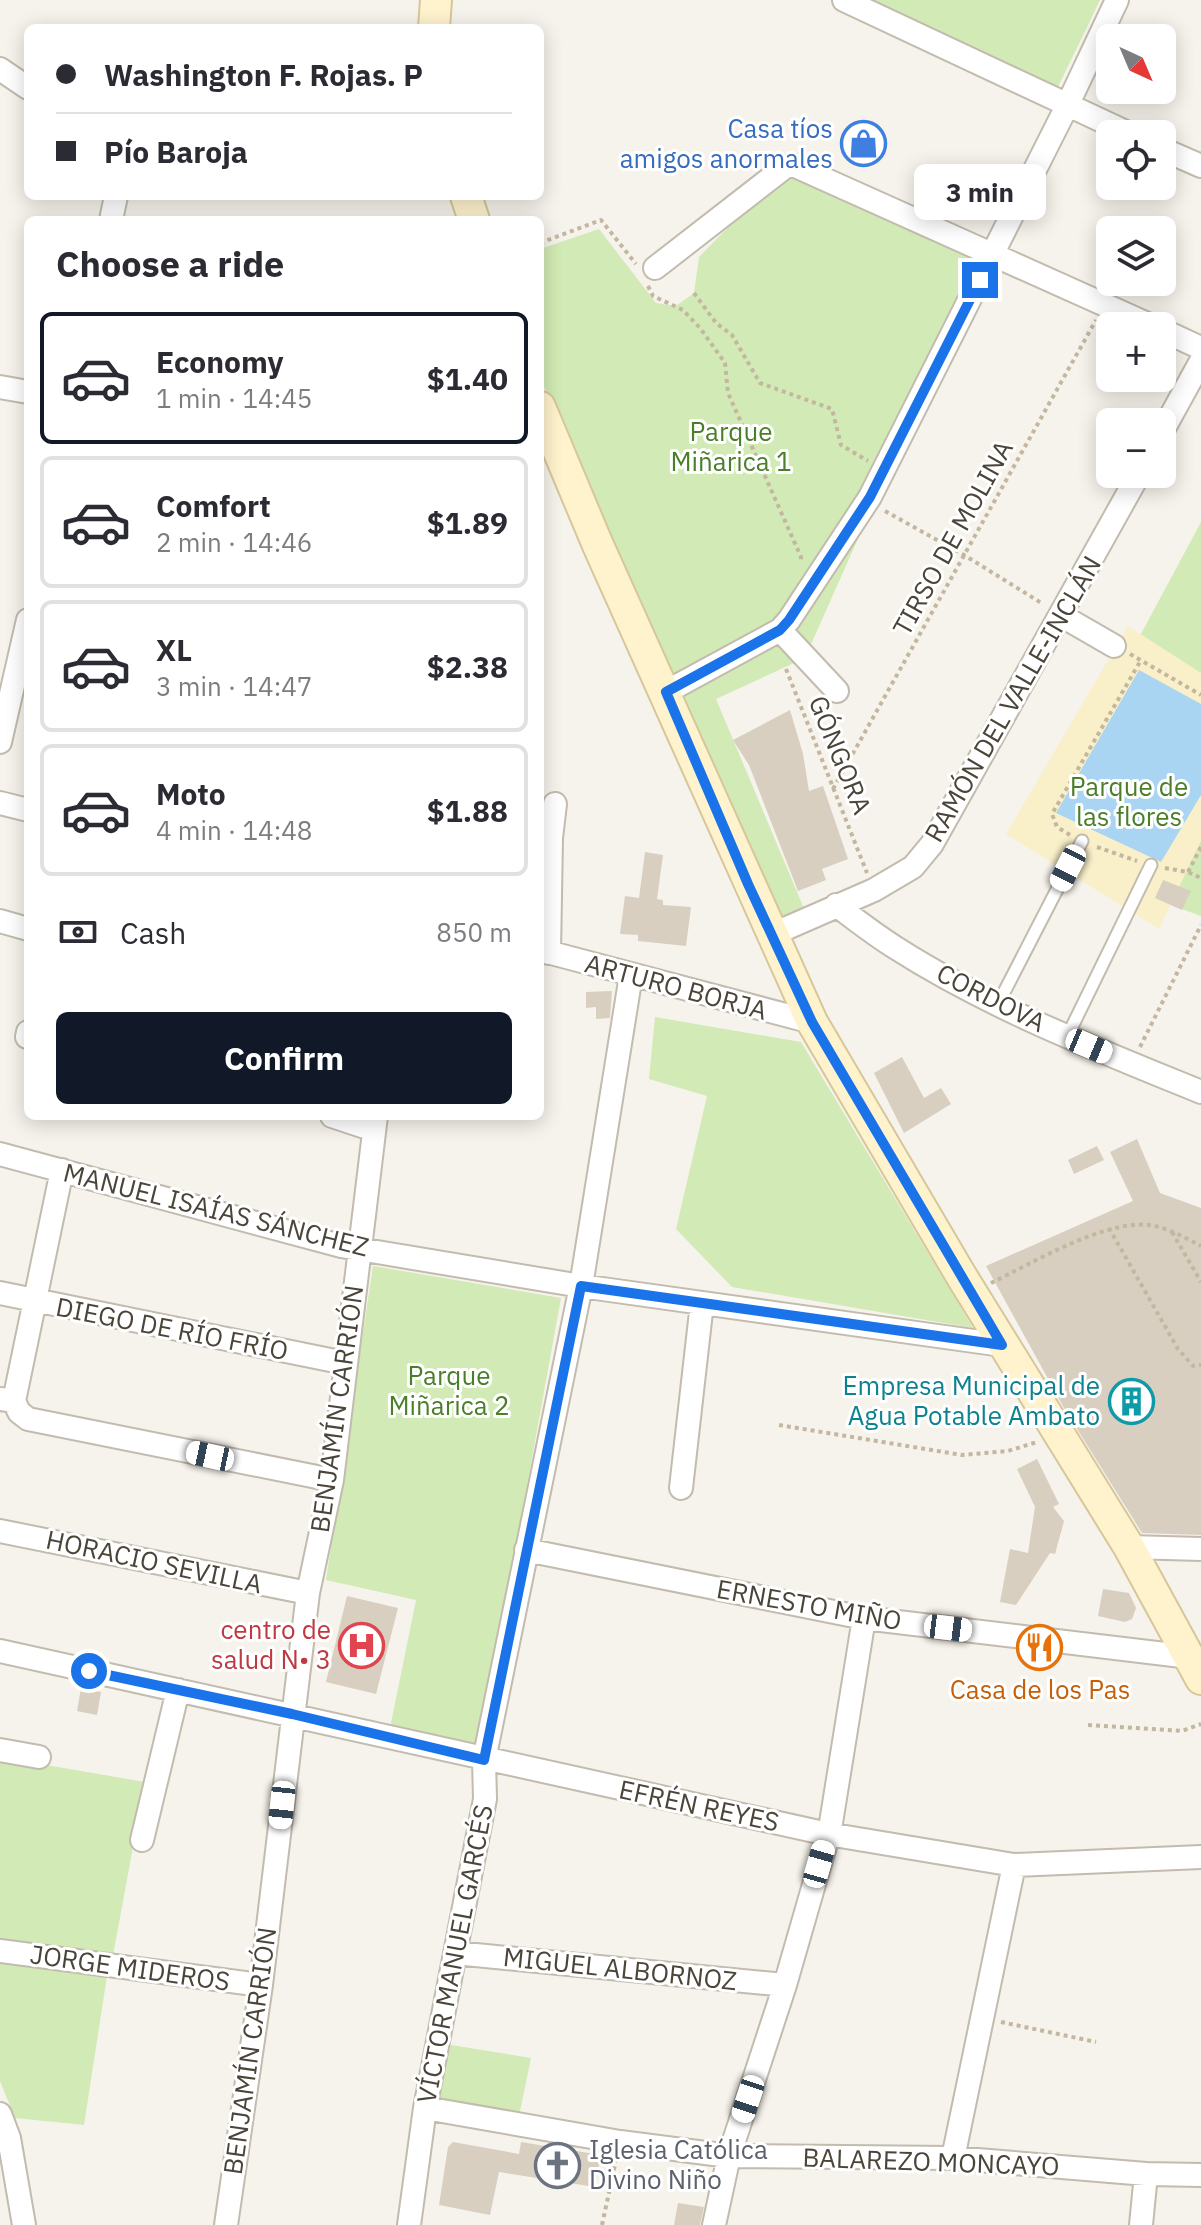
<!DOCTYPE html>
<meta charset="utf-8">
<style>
:root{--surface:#fff;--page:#f2f2f3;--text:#2b2b33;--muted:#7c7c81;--line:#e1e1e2;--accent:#111827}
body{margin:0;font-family:"IBM Plex Sans",sans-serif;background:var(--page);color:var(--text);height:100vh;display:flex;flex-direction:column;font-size:30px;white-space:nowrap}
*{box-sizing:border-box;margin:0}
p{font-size:26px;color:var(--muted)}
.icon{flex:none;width:44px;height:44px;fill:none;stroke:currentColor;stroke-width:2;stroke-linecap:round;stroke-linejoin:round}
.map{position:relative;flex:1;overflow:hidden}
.side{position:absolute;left:24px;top:216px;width:520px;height:904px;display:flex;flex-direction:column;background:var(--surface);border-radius:12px;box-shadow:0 4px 20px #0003}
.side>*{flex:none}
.banner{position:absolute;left:24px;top:24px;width:520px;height:176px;border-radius:12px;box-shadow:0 4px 20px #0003;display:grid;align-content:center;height:176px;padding:0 32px;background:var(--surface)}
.needle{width:52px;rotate:136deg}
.controls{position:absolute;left:1096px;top:24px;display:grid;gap:16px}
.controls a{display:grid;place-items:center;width:80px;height:80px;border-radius:12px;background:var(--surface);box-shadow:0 4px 20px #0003;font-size:40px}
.end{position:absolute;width:36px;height:36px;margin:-18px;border:10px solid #1a73e8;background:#fff;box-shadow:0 0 0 4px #fff}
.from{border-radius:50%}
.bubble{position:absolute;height:56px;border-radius:12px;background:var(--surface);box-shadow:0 4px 20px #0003;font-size:26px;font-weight:800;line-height:56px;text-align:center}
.car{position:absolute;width:24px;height:48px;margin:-24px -12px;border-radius:10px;box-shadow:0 0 6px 2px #0007;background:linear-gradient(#fff 24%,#345 0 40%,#fff 0 76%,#345 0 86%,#fff 0)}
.banner b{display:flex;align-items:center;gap:28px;height:76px;font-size:30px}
.banner b+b{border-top:2px solid var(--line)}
.banner i{width:20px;height:20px;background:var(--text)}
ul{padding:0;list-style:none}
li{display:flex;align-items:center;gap:24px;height:132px;margin:0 16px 12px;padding:0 16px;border:4px solid var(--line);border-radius:12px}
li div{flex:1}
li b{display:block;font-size:30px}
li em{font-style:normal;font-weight:800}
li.active{border-color:var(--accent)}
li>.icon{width:72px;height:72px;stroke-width:1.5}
h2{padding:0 32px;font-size:36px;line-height:96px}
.pay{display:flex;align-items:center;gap:20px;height:88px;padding:0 32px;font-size:30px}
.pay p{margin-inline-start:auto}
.cta{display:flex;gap:16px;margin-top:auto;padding:16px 32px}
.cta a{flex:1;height:92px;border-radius:12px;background:var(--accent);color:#fff;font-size:32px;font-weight:800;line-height:92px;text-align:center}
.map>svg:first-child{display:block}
.green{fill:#d2eab5}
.sand{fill:#f9efc9}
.water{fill:#a9d4f2}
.building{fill:#d8cfc1}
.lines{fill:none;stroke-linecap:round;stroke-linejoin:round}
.lane-casing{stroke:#c2bbae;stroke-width:15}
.street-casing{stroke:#c2bbae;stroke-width:26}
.secondary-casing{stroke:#d6c79b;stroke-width:34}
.path{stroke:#c4b79f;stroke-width:4;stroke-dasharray:4 4;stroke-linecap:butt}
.lane{stroke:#fff;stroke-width:11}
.street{stroke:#fff;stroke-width:22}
.secondary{stroke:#fff3cd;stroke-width:30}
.route{stroke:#1a73e8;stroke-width:10}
.labels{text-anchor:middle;stroke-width:6;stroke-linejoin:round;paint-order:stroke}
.shop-label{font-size:26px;fill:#366cbe;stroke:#fff;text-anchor:end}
.park-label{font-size:26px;fill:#4a7f2a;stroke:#fff}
.street-label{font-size:26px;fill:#4b4439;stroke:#fff}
.culture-label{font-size:26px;fill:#0d838f;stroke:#fff;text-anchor:end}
.health-label{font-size:26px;fill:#be3a42;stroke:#fff;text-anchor:end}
.food-label{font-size:26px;fill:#c56008;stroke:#fff}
.worship-label{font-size:26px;fill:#5b616d;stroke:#fff;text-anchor:start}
</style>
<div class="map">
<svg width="1201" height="2225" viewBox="0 0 1201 2225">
<rect width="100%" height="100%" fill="#f6f3ec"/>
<!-- green -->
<path class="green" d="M 869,0 L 1100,0 L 1057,89 Z
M 787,167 L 983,257 L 805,658 L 716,699 L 805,911 L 774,925 L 625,596 L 540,376 L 540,249 L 599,229 L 656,303 L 676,306 L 694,293 L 699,257 Z
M 1201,522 L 1201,916 L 1171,905 L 1119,675 Z
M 655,1017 L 801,1042 L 973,1328 L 732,1287 L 676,1229 L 707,1096 L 649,1079 Z
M 373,1266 L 561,1298 L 480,1744 L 390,1728 L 416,1600 L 326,1580 Z
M 0,1757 L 145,1782 L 111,1966 L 0,1947 Z
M 0,1961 L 107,1976 L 84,2125 L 15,2118 L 0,2081 Z
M 439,2043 L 531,2058 L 518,2121 L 427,2106 Z"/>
<!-- sand -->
<path class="sand" d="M 1128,626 L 1201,673 L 1201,841 L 1159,929 L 1006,834 Z"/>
<!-- water -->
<path class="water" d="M 1139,670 L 1201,704 L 1201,795 L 1161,862 L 1056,813 Z"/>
<!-- building -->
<path class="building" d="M 790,710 L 803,754 L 809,791 L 823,786 L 848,859 L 822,869 L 826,880 L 798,891 L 749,765 L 733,740 Z
M 645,852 L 663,855 L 657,899 L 663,900 L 663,905 L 691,907 L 686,946 L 638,941 L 638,935 L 620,934 L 625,896 L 639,898 Z
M 1163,880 L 1191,891 L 1182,910 L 1155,898 Z
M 612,991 L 610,1018 L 596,1019 L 596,1007 L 586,1008 L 586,992 Z
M 902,1057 L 924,1098 L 941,1088 L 951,1104 L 904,1133 L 874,1073 Z
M 1137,1139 L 1160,1193 L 1201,1208 L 1201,1535 L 1142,1533 L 1064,1408 L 986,1266 L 1133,1201 L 1110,1152 Z
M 1097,1146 L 1104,1160 L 1074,1174 L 1068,1160 Z
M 1037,1459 L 1059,1504 L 1053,1507 L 1064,1521 L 1055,1554 L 1050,1553 L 1016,1605 L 1000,1602 L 1010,1549 L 1028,1553 L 1035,1507 L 1017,1469 Z
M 1103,1589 L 1129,1593 L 1136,1608 L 1132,1619 L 1125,1622 L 1098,1616 Z
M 347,1596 L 398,1608 L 376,1694 L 326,1682 Z
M 81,1688 L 101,1692 L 97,1715 L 77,1711 Z
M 453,2142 L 519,2154 L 521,2142 L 601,2155 L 595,2187 L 499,2172 L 490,2215 L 439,2205 L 448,2147 Z
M 678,2203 L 704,2207 L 700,2225 L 674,2225 Z"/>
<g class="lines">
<defs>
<path id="lane" d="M 998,1004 L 1082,841
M 1067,1037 L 1151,865"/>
<path id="street" d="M 844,0 L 1130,134
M 0,69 L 28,88
M 1162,149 L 1201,166
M 111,220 L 116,196
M 655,268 L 785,167 L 793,165 L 1152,326
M 1162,330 L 1201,348
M 0,387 L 28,392
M 1162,432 L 1201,361
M 1062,616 L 1114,646
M 780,630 L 837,691
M 666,692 L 780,630 L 789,620 L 870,497 L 1067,106 L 1117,0
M 0,742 L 28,620
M 0,803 L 28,810
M 836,905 C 856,920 875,935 896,948 C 990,1008 1098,1050 1201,1092
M 0,921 L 28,929
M 771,935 L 874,890 L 913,867 L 932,844 L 1139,474
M 540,950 L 812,1022
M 549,953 L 551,838 L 555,804
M 27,1037 L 28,1032
M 332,1116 L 374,1130
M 0,1154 L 341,1246 L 581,1286 L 1002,1345
M 0,1293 L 345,1363
M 0,1399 L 14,1401 L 19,1412 L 28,1419 L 332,1480
M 14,1401 L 62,1170
M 681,1488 L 702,1303
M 0,1531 L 308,1593
M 1129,1547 L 1201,1549
M 526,1550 L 864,1618 L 1190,1657
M 0,1651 L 828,1834 L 1014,1865 L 1201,1857
M 0,1750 L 39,1757
M 142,1840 L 178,1690
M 0,1951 L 261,1985
M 455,1953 L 785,1985
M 425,2108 L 620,2142 L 729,2156 L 953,2158 L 1146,2174 L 1201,2175
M 0,2114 L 9,2138 L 24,2225
M 953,2158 L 1014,1865
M 226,2225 L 261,1985 L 308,1593 L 332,1480 L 376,1116
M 409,2225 L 425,2108 L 485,1799 L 484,1760 L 581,1286 L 631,975
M 714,2225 L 729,2156 L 785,1985 L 830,1829 L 864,1618
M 1141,2225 L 1146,2174"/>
<path id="secondary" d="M 434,28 L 436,0
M 466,196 L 474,220
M 540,407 L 597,543 L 812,1022 L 962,1277 L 1129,1547 L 1201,1679"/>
</defs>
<!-- lane casing -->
<use href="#lane" class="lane-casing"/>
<!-- street casing -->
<use href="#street" class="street-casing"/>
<!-- secondary casing -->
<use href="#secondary" class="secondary-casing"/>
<!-- path -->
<path class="path" d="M 540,243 L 601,220 L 636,264
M 648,286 L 653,296 L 683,310 L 700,328 L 725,363 L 728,393 L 801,557 L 801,562
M 694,293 L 716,323 L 732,335 L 760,383 L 832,409 L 841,445 L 868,461
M 885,511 L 964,555 L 1043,604
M 1130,654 L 1201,695
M 786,669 L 867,873
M 833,789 L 1096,320
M 1070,835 L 1057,827 L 1052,814 L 1141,660
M 1097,847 L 1137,861
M 1165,868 L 1188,872 L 1201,878
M 1188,872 L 1201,847
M 1140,1047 L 1201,925
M 1109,1228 L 1178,1349 L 1193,1366 L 1201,1365
M 1172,1232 L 1201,1282
M 991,1283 C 1033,1263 1103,1220 1149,1225 C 1167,1227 1185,1238 1201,1246
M 779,1425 L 962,1455 L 1008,1451 L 1037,1442
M 1088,1725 L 1182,1731 L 1201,1724
M 1001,2022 L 1096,2042
M 602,2225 L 616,2160"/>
<!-- lane -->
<use href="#lane" class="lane"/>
<!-- street -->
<use href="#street" class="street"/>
<!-- secondary -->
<use href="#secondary" class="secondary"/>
</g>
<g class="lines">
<!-- route -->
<path class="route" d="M 89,1671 L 292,1714 L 484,1760 L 581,1286 L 1002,1345 L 812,1022 L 748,884 L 666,692 L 780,630 L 789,620 L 870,497 L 980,280"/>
</g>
<!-- icons -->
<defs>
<symbol id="shop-ring" viewBox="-11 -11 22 22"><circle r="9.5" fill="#fff" stroke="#3f7fe0" stroke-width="1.5"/><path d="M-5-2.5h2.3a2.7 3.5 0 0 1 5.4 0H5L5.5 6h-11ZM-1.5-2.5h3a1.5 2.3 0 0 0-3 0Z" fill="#3f7fe0"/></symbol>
<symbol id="building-ring" viewBox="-11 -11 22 22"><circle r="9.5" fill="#fff" stroke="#0f9aa8" stroke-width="1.5"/><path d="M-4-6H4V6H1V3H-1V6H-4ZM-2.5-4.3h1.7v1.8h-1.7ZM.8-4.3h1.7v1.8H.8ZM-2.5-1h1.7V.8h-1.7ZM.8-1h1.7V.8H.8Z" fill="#0f9aa8"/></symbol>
<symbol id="hospital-ring" viewBox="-11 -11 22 22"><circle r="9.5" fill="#fff" stroke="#e0444e" stroke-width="1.5"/><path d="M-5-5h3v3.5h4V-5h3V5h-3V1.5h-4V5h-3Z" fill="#e0444e"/></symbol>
<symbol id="restaurant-ring" viewBox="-11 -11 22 22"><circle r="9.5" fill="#fff" stroke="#e8710a" stroke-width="1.5"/><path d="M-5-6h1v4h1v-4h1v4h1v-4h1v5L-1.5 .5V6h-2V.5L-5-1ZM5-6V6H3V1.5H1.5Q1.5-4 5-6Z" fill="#e8710a"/></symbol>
<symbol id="church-ring" viewBox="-11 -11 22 22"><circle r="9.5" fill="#fff" stroke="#6b7280" stroke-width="1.5"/><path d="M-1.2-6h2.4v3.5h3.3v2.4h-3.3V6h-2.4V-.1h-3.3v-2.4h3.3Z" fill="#6b7280"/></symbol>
</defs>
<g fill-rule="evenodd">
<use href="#shop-ring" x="838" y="118" width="51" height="51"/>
<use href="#building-ring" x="1106" y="1376" width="51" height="51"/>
<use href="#hospital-ring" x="336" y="1620" width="51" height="51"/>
<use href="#restaurant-ring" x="1014" y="1622" width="51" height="51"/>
<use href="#church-ring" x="532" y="2140" width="51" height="51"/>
</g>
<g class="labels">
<!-- shop labels -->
<g class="shop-label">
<text x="833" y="138">Casa tíos<tspan x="833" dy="30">amigos anormales</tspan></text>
</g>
<!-- park labels -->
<g class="park-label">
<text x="731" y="441">Parque<tspan x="731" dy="30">Miñarica 1</tspan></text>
<text x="1129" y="796">Parque de<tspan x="1129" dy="30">las flores</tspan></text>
<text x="449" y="1385">Parque<tspan x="449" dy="30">Miñarica 2</tspan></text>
</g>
<!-- street labels -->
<g class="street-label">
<text transform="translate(953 538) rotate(-61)" y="9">TIRSO DE MOLINA</text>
<text transform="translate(1013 699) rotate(-60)" y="9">RAMÓN DEL VALLE-INCLÁN</text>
<text transform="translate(840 755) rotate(68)" y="9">GÓNGORA</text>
<text transform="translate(676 987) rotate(15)" y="9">ARTURO BORJA</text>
<text transform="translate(991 998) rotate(27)" y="9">CORDOVA</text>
<text transform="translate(216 1210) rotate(14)" y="9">MANUEL ISAÍAS SÁNCHEZ</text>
<text transform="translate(172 1329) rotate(11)" y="9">DIEGO DE RÍO FRÍO</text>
<text transform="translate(337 1409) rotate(-82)" y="9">BENJAMÍN CARRIÓN</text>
<text transform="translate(154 1562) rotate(12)" y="9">HORACIO SEVILLA</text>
<text transform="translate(809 1605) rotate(10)" y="9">ERNESTO MIÑO</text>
<text transform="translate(699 1806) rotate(12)" y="9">EFRÉN REYES</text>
<text transform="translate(455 1954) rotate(-79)" y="9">VÍCTOR MANUEL GARCÉS</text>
<text transform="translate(130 1968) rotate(8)" y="9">JORGE MIDEROS</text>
<text transform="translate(620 1969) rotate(6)" y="9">MIGUEL ALBORNOZ</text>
<text transform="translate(250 2051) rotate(-82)" y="9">BENJAMÍN CARRIÓN</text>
<text transform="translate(931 2162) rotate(2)" y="9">BALAREZO MONCAYO</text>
</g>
<!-- culture labels -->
<g class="culture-label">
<text x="1100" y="1395">Empresa Municipal de<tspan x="1100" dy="30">Agua Potable Ambato</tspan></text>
</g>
<!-- health labels -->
<g class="health-label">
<text x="331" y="1639">centro de<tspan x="331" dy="30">salud N• 3</tspan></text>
</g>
<!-- food labels -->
<g class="food-label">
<text x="1040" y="1699">Casa de los Pas</text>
</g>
<!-- worship labels -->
<g class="worship-label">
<text x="589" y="2159">Iglesia Católica<tspan x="589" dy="30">Divino Niño</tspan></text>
</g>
</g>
</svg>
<div class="controls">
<a><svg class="needle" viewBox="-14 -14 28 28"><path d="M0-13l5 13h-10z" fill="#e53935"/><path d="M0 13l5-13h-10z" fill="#7c7c81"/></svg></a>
<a><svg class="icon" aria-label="locate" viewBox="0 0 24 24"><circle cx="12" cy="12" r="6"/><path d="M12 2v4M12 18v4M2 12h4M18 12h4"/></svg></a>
<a><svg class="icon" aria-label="layers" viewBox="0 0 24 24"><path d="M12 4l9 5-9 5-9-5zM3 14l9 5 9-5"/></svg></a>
<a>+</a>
<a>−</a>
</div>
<i class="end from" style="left:89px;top:1671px"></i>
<i class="end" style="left:980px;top:280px"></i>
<div class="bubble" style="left:914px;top:164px;width:132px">3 min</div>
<i class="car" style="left:1068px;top:868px;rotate:207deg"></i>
<i class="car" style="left:1089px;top:1046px;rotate:113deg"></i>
<i class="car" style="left:210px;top:1456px;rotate:282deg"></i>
<i class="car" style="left:948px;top:1628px;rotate:97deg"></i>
<i class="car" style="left:282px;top:1805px;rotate:186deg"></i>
<i class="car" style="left:819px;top:1864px;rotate:16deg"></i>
<i class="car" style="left:748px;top:2099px;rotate:198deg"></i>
<div class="banner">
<b><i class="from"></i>Washington F. Rojas. P</b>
<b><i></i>Pío Baroja</b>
</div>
<section class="side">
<h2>Choose a ride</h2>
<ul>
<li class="active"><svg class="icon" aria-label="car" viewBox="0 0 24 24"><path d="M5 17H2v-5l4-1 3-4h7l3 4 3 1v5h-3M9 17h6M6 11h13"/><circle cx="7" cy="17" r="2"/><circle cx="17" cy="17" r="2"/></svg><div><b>Economy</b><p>1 min · 14:45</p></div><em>$1.40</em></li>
<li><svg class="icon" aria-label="car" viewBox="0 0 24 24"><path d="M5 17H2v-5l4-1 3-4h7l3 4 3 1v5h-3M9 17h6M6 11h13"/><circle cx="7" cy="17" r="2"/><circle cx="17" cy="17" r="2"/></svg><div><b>Comfort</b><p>2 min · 14:46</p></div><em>$1.89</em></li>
<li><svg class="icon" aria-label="car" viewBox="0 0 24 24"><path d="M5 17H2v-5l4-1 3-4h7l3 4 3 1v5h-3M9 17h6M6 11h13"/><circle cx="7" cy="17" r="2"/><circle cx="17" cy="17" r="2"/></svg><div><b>XL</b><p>3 min · 14:47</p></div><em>$2.38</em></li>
<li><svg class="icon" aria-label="car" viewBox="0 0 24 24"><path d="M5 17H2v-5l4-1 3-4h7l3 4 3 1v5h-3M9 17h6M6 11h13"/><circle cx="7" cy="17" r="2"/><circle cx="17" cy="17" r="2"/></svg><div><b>Moto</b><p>4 min · 14:48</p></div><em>$1.88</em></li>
</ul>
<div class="pay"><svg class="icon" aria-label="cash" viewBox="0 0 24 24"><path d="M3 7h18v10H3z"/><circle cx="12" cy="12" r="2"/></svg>Cash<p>850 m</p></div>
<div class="cta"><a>Confirm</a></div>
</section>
</div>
